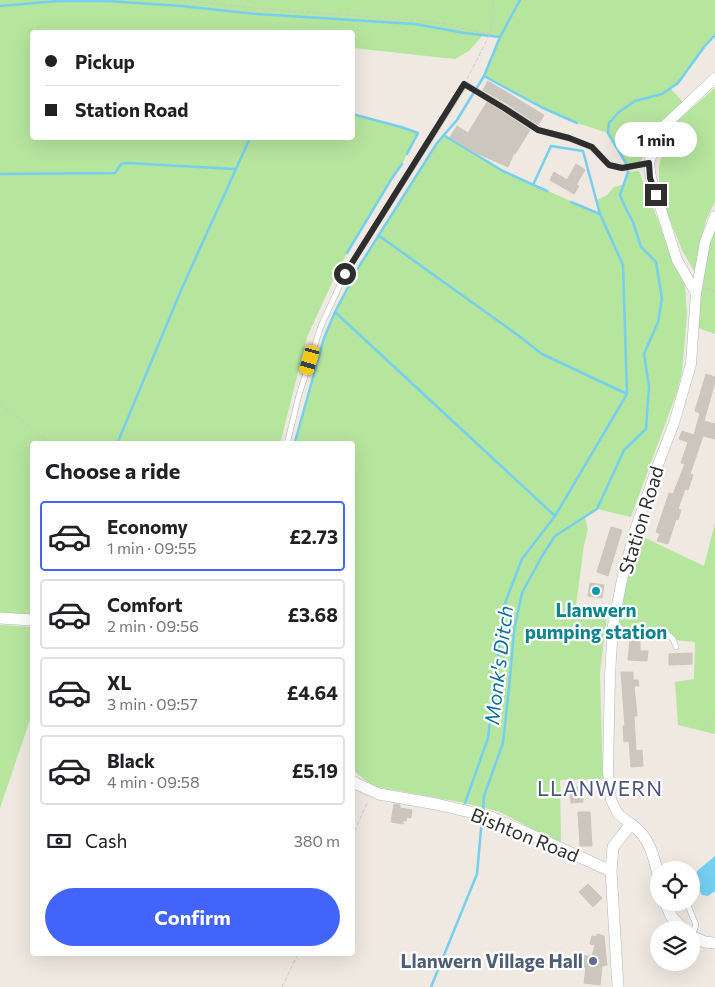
<!DOCTYPE html>
<meta charset="utf-8">
<style>
:root{--surface:#fff;--page:#f6f6f6;--text:#202124;--muted:#757577;--line:#e0e0e0;--accent:#4264fb}
body{margin:0;font-family:Commissioner,sans-serif;background:var(--page);color:var(--text);height:100vh;display:flex;flex-direction:column;font-size:19px;white-space:nowrap}
*{box-sizing:border-box;margin:0}
p{font-size:16px;color:var(--muted)}
.icon{flex:none;width:28px;height:28px;fill:none;stroke:currentColor;stroke-width:2;stroke-linecap:round;stroke-linejoin:round}
.map{position:relative;flex:1;overflow:hidden}
.drawer{position:absolute;left:30px;top:441px;width:325px;height:515px;display:flex;flex-direction:column;background:var(--surface);border-radius:5px;box-shadow:0 5px 20px #0002}
.drawer>*{flex:none}
.guide{position:absolute;left:30px;top:30px;width:325px;height:110px;border-radius:5px;box-shadow:0 5px 20px #0002;display:grid;align-content:center;height:110px;padding:0 15px;background:var(--surface)}
.controls{position:absolute;left:650px;top:861px;display:grid;gap:10px}
.controls a{display:grid;place-items:center;width:50px;height:50px;border-radius:50%;background:var(--surface);box-shadow:0 5px 20px #0002;font-size:25px}
.end{position:absolute;width:22px;height:22px;margin:-11px;border:6px solid #2e2e2e;background:#fff;box-shadow:0 0 0 2px #fff}
.from{border-radius:50%}
.bubble{position:absolute;height:35px;border-radius:18px;background:var(--surface);box-shadow:0 5px 20px #0002;font-size:16px;font-weight:700;line-height:35px;text-align:center}
.car{position:absolute;width:15px;height:30px;margin:-15px -8px;border-radius:6px;box-shadow:0 0 4px 1px #0007;background:linear-gradient(#f5c518 24%,#345 0 40%,#f5c518 0 76%,#345 0 86%,#f5c518 0)}
.guide b{display:flex;align-items:center;gap:18px;height:48px;font-size:19px}
.guide b+b{border-top:1px solid var(--line)}
.guide i{width:12px;height:12px;background:var(--text)}
ul{padding:0;list-style:none}
li{display:flex;align-items:center;gap:15px;height:70px;margin:0 10px 8px;padding:0 5px;border:2px solid var(--line);border-radius:5px}
li div{flex:1}
li b{display:block;font-size:19px}
li em{font-style:normal;font-weight:700}
li.on{border-color:var(--accent)}
li>.icon{width:45px;height:45px;stroke-width:1.5}
h2{padding:0 15px;font-size:22px;line-height:60px}
.pay{display:flex;align-items:center;gap:12px;height:55px;padding:0 15px;font-size:19px}
.pay p{margin-inline-start:auto}
.action{display:flex;gap:10px;margin-top:auto;padding:10px 15px}
.action a{flex:1;height:58px;border-radius:30px;background:var(--accent);color:#fff;font-size:20px;font-weight:700;line-height:58px;text-align:center}
.map>svg:first-child{display:block}
.green{fill:#b6e59e}
.water{fill:#75cff0}
.lines{fill:none;stroke-linecap:round;stroke-linejoin:round}
.stream{stroke:#75cff0;stroke-width:2.5}
.building{fill:#cbc7bf;stroke:#cbc5ba}
.service-casing{stroke:#b4b7c1;stroke-width:6}
.minor-casing{stroke:#b4b7c1;stroke-width:11}
.tertiary-casing{stroke:#b4b7c1;stroke-width:12}
.path{stroke:#c9c9c9;stroke-width:1;stroke-dasharray:4 2.5;stroke-linecap:butt}
.service{stroke:#fff;stroke-width:5}
.minor{stroke:#fff;stroke-width:10}
.tertiary{stroke:#fff;stroke-width:11}
.route{stroke:#2e2e2e;stroke-width:6}
.culture-dot{fill:#0f9aa8;stroke:#fff;stroke-width:2}
.service-dot{fill:#5c6f8a;stroke:#fff;stroke-width:2}
.labels{text-anchor:middle;stroke-width:4.5;stroke-linejoin:round;paint-order:stroke}
.street-label{font-size:19px;fill:#2e2e2e;stroke:#fff}
.culture-label{font-size:19px;font-weight:bold;fill:#0d838f;stroke:#fff}
.service-label{font-size:19px;font-weight:bold;fill:#4e5e75;stroke:#fff;text-anchor:end}
.water-label{font-size:20px;font-style:italic;fill:#0d6fa3;stroke:#fff}
.quarter-label{font-size:21px;letter-spacing:1px;fill:#4d5680;stroke:#fff}
</style>
<div class="map">
<svg width="715" height="987" viewBox="0 0 715 987">
<rect width="100%" height="100%" fill="#efe9e1"/>
<!-- green -->
<path class="green" d="M 0,0 L 715,0 L 715,35 C 701,51 687,77 670,88 L 683,102 L 662,120 L 653,134 L 641,161 L 627,165 L 608,133 L 577,123 L 541,107 L 484,76 L 499,37 L 482,36 L 469,51 L 455,59 L 353,48 L 352,32 L 32,32 L 32,138 L 352,138 L 353,114 L 401,127 L 418,133 L 402,164 L 392,178 L 347,253 L 330,287 L 307,337 L 280,444 L 32,444 L 32,615 L 0,614 Z
M 715,88 L 715,202 L 706,220 L 694,271 L 682,250 L 659,192 L 659,167 L 666,136 L 677,121 Z
M 444,135 L 503,171 L 600,214 L 597,200 L 607,195 L 614,187 L 625,184 L 628,172 L 639,171 L 664,236 L 685,286 L 687,315 L 682,372 L 677,392 L 631,517 L 597,509 L 585,517 L 588,529 L 584,545 L 576,605 L 608,607 L 600,673 L 603,779 L 560,780 L 561,844 L 500,812 L 465,803 L 372,786 L 353,770 L 352,444 L 295,444 L 324,338 L 335,312 L 358,268 L 437,143 Z
M 715,226 L 715,334 L 698,328 C 701,293 704,259 715,226 Z
M 715,523 L 715,734 L 678,725 L 675,682 L 694,679 L 695,642 L 613,634 L 639,535 L 704,566 Z
M 0,625 L 32,627 L 32,714 L 0,808 Z"/>
<!-- water -->
<path class="water" d="M 715,856 L 715,891 L 708,896 L 702,895 L 698,888 L 695,887 L 697,871 Z"/>
<g class="lines">
<!-- stream -->
<path class="stream" d="M 0,6 L 58,1 L 108,1 L 181,6 L 257,14 L 415,24 L 465,33 L 500,37
M 484,76 L 541,107 L 577,123
M 352,114 L 401,127 L 418,133 L 407,154
M 445,136 L 503,171 L 547,191
M 0,174 L 115,173 L 121,164 L 128,163 L 234,169
M 571,202 L 600,214
M 378,235 L 519,336 L 542,354 L 627,394
M 347,253 L 392,178 L 402,164
M 335,312 L 555,516
M 295,442 L 324,338 L 335,312 L 358,268 L 437,143 L 457,120 L 484,76 L 500,37 L 520,0
M 117,444 L 182,288 L 250,138
M 465,803 L 488,738 L 504,606 L 522,559 L 555,516 L 627,394 L 623,265 L 600,214 L 583,151 L 551,146 L 533,185
M 483,812 L 484,796 L 503,743 L 509,688 L 514,631 L 522,593 L 542,556 L 555,536 L 597,509 L 624,450 L 646,429 L 649,386 L 644,354 L 658,322 L 662,298 L 656,262 L 641,247 L 633,222 L 625,207 L 620,195 L 628,172 L 627,165 L 608,133 L 609,123 L 619,112 L 635,101 L 662,94 L 678,83 L 704,47 L 715,35
M 431,987 L 477,874 L 482,818"/>
</g>
<!-- building -->
<path class="building" d="M 488,81 L 544,115 L 538,125 L 506,103 L 483,90 Z
M 487,102 L 530,130 L 515,154 L 514,153 L 508,167 L 479,154 L 478,155 L 450,137 L 457,126 L 468,133 Z
M 576,164 L 585,170 L 576,185 L 579,186 L 574,194 L 550,180 L 554,172 L 567,180 Z
M 706,374 L 715,377 L 715,382 L 704,421 L 715,424 L 715,439 L 703,436 L 690,474 L 693,475 L 688,490 L 685,489 L 678,509 L 681,510 L 678,520 L 676,519 L 668,544 L 657,541 L 660,534 L 656,532 L 669,493 L 673,494 L 685,464 L 681,463 L 688,442 L 679,439 L 682,431 L 694,435 L 700,413 L 695,411 Z
M 611,527 L 622,530 L 608,576 L 597,572 Z
M 590,583 L 604,585 L 602,598 L 588,596 Z
M 630,640 L 640,641 L 640,651 L 648,651 L 647,661 L 628,660 Z
M 692,653 L 692,664 L 669,665 L 669,654 Z
M 621,672 L 633,672 L 633,680 L 638,680 L 639,686 L 634,686 L 637,716 L 634,716 L 636,751 L 642,750 L 643,766 L 631,767 L 629,741 L 624,742 L 623,726 L 625,726 Z
M 570,787 L 582,787 L 583,802 L 571,803 Z
M 394,804 L 400,805 L 400,808 L 412,810 L 411,818 L 407,817 L 406,821 L 403,820 L 403,824 L 391,822 Z
M 578,812 L 590,812 L 592,846 L 580,846 Z
M 588,884 L 602,898 L 593,907 L 579,892 Z
M 597,934 L 604,936 L 606,957 L 607,965 L 602,966 L 600,985 L 584,983 L 586,967 L 580,967 L 579,956 L 592,956 L 595,945 L 590,944 L 592,936 L 596,937 Z"/>
<g class="lines">
<defs>
<path id="service" d="M 287,444 L 299,395 L 321,326 L 345,274 L 465,84 L 504,107 L 538,130 L 569,138 L 591,147 L 609,165 L 622,168 L 649,163
M 613,625 L 627,631 L 645,634 L 667,634 L 673,639 L 676,647
M 687,903 L 696,925 L 692,936"/>
<path id="minor" d="M 696,293 L 705,242 L 715,216
M 631,824 L 618,814 L 611,800 L 608,771 L 610,675 L 613,625 L 623,575 L 635,530 L 656,470 L 674,423 L 691,364 L 696,293 L 677,260 L 651,178 L 649,163 L 660,130 L 715,78"/>
<path id="tertiary" d="M 0,618 L 32,620
M 352,781 L 357,784 L 379,794 L 436,804 L 491,817 L 611,871
M 665,902 L 671,916 L 684,930
M 691,936 L 705,942 L 715,943
M 618,987 L 611,871 L 613,847 L 631,824 C 650,837 654,857 659,879"/>
</defs>
<!-- service casing -->
<use href="#service" class="service-casing"/>
<!-- minor casing -->
<use href="#minor" class="minor-casing"/>
<!-- tertiary casing -->
<use href="#tertiary" class="tertiary-casing"/>
<!-- path -->
<path class="path" d="M 0,0 L 3,0
M 177,0 L 274,10 L 417,20 L 447,24 L 477,32 L 490,34
M 467,79 L 490,34 L 494,0
M 706,288 L 715,291
M 0,404 L 52,444
M 708,725 L 715,714
M 352,837 L 368,801
M 282,987 L 298,954"/>
<!-- service -->
<use href="#service" class="service"/>
<!-- minor -->
<use href="#minor" class="minor"/>
<!-- tertiary -->
<use href="#tertiary" class="tertiary"/>
</g>
<g class="lines">
<!-- route -->
<path class="route" d="M 345,274 L 464,84 L 504,108 L 538,130 L 569,138 L 592,147 L 609,165 L 622,168 L 649,163 L 650,178 L 656,195"/>
</g>
<!-- markers -->
<circle class="culture-dot" cx="596" cy="591" r="5"/>
<circle class="service-dot" cx="593" cy="961" r="5"/>
<g class="labels">
<!-- street labels -->
<g class="street-label">
<text transform="translate(641 520) rotate(-73)" y="7">Station Road</text>
<text transform="translate(525 835) rotate(22)" y="7">Bishton Road</text>
</g>
<!-- culture labels -->
<g class="culture-label">
<text x="596" y="617">Llanwern<tspan x="596" dy="22">pumping station</tspan></text>
</g>
<!-- service labels -->
<g class="service-label">
<text x="583" y="968">Llanwern Village Hall</text>
</g>
<!-- water labels -->
<g class="water-label">
<text transform="translate(499 665) rotate(-83)" y="7">Monk's Ditch</text>
</g>
<!-- quarter labels -->
<g class="quarter-label">
<text x="600" y="796">LLANWERN</text>
</g>
</g>
</svg>
<div class="controls">
<a><svg class="icon" aria-label="locate" viewBox="0 0 24 24"><circle cx="12" cy="12" r="6"/><path d="M12 2v4M12 18v4M2 12h4M18 12h4"/></svg></a>
<a><svg class="icon" aria-label="layers" viewBox="0 0 24 24"><path d="M12 4l9 5-9 5-9-5zM3 14l9 5 9-5"/></svg></a>
</div>
<i class="end from" style="left:345px;top:274px"></i>
<i class="end" style="left:656px;top:195px"></i>
<div class="bubble" style="left:615px;top:122px;width:82px">1 min</div>
<i class="car" style="left:310px;top:360px;rotate:196deg"></i>
<div class="guide">
<b><i class="from"></i>Pickup</b>
<b><i></i>Station Road</b>
</div>
<section class="drawer">
<h2>Choose a ride</h2>
<ul>
<li class="on"><svg class="icon" aria-label="car" viewBox="0 0 24 24"><path d="M5 17H2v-5l4-1 3-4h7l3 4 3 1v5h-3M9 17h6M6 11h13"/><circle cx="7" cy="17" r="2"/><circle cx="17" cy="17" r="2"/></svg><div><b>Economy</b><p>1 min · 09:55</p></div><em>£2.73</em></li>
<li><svg class="icon" aria-label="car" viewBox="0 0 24 24"><path d="M5 17H2v-5l4-1 3-4h7l3 4 3 1v5h-3M9 17h6M6 11h13"/><circle cx="7" cy="17" r="2"/><circle cx="17" cy="17" r="2"/></svg><div><b>Comfort</b><p>2 min · 09:56</p></div><em>£3.68</em></li>
<li><svg class="icon" aria-label="car" viewBox="0 0 24 24"><path d="M5 17H2v-5l4-1 3-4h7l3 4 3 1v5h-3M9 17h6M6 11h13"/><circle cx="7" cy="17" r="2"/><circle cx="17" cy="17" r="2"/></svg><div><b>XL</b><p>3 min · 09:57</p></div><em>£4.64</em></li>
<li><svg class="icon" aria-label="car" viewBox="0 0 24 24"><path d="M5 17H2v-5l4-1 3-4h7l3 4 3 1v5h-3M9 17h6M6 11h13"/><circle cx="7" cy="17" r="2"/><circle cx="17" cy="17" r="2"/></svg><div><b>Black</b><p>4 min · 09:58</p></div><em>£5.19</em></li>
</ul>
<div class="pay"><svg class="icon" aria-label="cash" viewBox="0 0 24 24"><path d="M3 7h18v10H3z"/><circle cx="12" cy="12" r="2"/></svg>Cash<p>380 m</p></div>
<div class="action"><a>Confirm</a></div>
</section>
</div>
